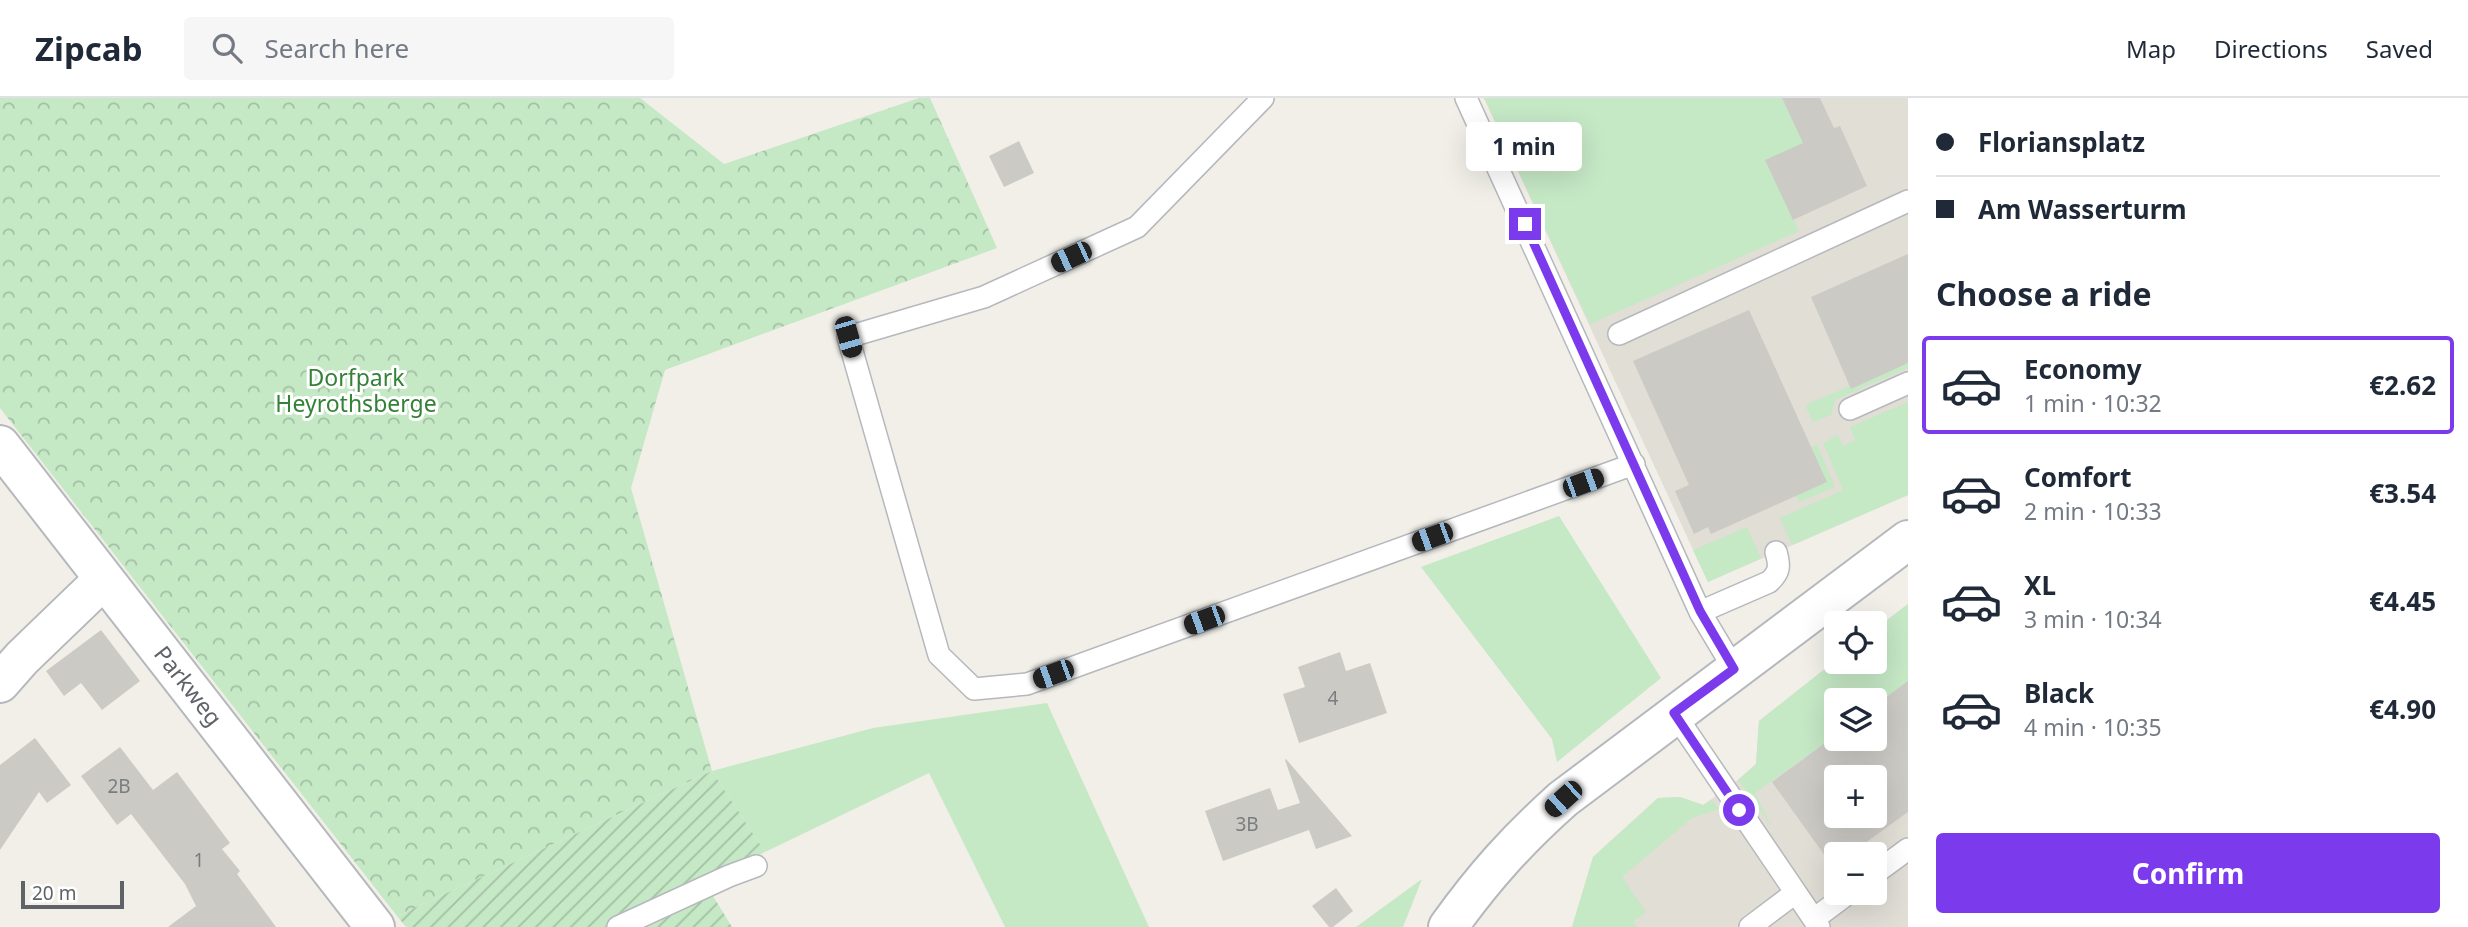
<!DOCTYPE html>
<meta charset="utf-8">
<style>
:root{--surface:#fff;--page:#f6f6f7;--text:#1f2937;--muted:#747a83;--line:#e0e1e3;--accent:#7c3aed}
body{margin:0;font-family:"Noto Sans",sans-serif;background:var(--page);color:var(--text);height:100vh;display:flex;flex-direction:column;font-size:26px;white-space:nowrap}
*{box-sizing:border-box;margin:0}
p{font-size:23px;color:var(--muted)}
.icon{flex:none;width:38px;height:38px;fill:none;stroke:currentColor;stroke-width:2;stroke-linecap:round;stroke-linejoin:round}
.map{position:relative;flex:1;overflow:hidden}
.panel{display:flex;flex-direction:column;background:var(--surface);width:560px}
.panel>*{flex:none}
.hud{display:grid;align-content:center;height:154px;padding:0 28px;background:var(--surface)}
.fabs{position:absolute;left:1824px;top:513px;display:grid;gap:14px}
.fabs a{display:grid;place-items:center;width:63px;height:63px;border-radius:7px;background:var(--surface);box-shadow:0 7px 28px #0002;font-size:35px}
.scale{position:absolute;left:21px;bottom:18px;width:103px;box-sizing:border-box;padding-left:7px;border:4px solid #5f6368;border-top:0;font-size:19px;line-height:24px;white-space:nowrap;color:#5f6368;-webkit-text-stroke:5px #fff;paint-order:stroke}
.end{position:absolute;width:32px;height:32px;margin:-16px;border:9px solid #7c3aed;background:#fff;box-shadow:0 0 0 4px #fff}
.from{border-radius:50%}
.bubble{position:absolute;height:49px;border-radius:7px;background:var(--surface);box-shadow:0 7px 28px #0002;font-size:23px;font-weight:700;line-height:49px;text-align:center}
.car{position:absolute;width:21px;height:42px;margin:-21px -10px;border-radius:9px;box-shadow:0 0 5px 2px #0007;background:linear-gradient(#222 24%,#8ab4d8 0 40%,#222 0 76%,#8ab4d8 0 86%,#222 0)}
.hud b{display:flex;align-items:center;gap:24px;height:66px;font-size:26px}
.hud b+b{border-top:2px solid var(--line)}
.hud i{width:18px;height:18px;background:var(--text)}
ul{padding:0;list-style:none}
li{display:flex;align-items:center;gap:21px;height:98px;margin:0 14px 10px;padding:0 14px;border:4px solid transparent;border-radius:7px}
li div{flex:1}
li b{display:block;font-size:26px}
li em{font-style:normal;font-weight:700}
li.active{border-color:var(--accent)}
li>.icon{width:63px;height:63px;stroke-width:1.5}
h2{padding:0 28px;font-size:32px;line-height:84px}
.button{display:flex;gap:14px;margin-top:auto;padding:14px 28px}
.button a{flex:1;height:80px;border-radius:7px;background:var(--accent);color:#fff;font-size:28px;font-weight:700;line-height:80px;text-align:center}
header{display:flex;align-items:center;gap:42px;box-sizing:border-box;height:98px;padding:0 35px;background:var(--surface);border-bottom:2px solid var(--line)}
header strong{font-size:33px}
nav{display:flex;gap:38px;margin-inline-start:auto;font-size:24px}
.search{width:490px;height:63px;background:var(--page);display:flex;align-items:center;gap:18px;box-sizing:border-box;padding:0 24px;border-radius:7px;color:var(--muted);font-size:26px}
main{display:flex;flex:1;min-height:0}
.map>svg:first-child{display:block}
.education{fill:#e1ded6;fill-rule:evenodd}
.grass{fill:#c5e8c5}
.forest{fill:url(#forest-crowns)}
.garden{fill:url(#garden-furrows)}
.building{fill:#cccac5;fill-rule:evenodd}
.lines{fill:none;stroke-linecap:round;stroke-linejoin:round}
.service-casing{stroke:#b5b8bc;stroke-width:24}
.minor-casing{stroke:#b5b8bc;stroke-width:42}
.tertiary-casing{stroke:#b5b8bc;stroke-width:42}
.service{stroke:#fff;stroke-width:21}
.minor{stroke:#fff;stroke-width:38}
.tertiary{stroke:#fff;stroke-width:38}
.route{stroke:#7c3aed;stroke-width:9}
.labels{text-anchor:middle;stroke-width:6;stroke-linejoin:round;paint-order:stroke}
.number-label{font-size:19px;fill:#7a7d7f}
.park-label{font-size:23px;fill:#348238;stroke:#fff}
.street-label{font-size:23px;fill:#5f6368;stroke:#fff}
</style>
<header>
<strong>Zipcab</strong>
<div class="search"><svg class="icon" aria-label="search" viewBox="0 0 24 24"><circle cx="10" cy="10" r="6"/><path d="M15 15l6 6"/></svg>Search here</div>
<nav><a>Map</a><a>Directions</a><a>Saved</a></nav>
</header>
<main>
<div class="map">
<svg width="1908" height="829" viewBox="0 0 1908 829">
<defs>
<pattern id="forest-crowns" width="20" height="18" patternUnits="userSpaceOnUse" patternTransform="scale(1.75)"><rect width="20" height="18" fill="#c5e8c5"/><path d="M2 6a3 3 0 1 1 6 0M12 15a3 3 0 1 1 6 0" fill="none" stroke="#a3c0a4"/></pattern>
<pattern id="garden-furrows" width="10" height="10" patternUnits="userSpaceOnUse" patternTransform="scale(1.75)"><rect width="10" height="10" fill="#c5e8c5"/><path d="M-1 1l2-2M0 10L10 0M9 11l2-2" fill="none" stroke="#a3c0a4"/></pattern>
</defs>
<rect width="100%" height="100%" fill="#f1efe8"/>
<!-- education -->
<path class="education" d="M 1484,0 L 1908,0 L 1908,397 L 1708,484 Z
M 1908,506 L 1908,829 L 1572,829 L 1593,759 L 1658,700 L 1680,699 L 1703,707 L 1738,682 L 1756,666 L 1759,623 L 1836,562 L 1874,564 L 1874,532 ZM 1836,602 L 1874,602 L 1874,640 L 1836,640 ZM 1836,679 L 1874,679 L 1874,718 L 1836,718 ZM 1836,756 L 1874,756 L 1874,794 L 1836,794 Z"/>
<!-- grass -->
<path class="grass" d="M 1484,0 L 1782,0 L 1803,45 L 1766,63 L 1799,133 L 1590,226 Z
M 1908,265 L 1908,270 L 1835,302 L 1831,317 L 1813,324 L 1805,307 L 1850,288 L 1852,290 Z
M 1908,304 L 1908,397 L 1792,447 L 1780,420 L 1843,392 L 1823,345 L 1838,337 L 1843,348 L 1855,342 L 1850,329 Z
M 1817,346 L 1835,389 L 1799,404 L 1796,398 L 1811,349 Z
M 1559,418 L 1661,580 L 1557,664 L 1552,641 L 1421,469 Z
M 1747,429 L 1761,460 L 1708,484 L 1693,452 Z
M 1908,506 L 1908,583 L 1874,608 L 1874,602 L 1836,602 L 1836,637 L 1755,695 L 1771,728 L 1738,682 L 1756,666 L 1759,623 L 1836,562 L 1874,564 L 1874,532 Z
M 1047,605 L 1149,829 L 1005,829 L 929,675 L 765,754 L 712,673 L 873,630 Z
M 1680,699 L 1703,707 L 1712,702 L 1719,711 L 1692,720 L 1622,779 L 1646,814 L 1633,824 L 1637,829 L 1572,829 L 1593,759 L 1658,700 Z
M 1422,781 L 1403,829 L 1356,829 Z"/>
<!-- forest -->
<path class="forest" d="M 0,0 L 640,0 L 724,66 L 919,0 L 930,0 L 997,150 L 665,272 L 631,390 L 712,673 L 397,818 L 0,310 Z"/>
<!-- garden -->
<path class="garden" d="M 712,673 L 765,754 L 705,785 L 732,829 L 406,829 L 397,818 Z"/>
<!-- building -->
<path class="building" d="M 1782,0 L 1820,0 L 1834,30 L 1840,28 L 1867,88 L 1793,122 L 1765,62 L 1803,45 Z
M 1019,43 L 1034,75 L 1004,89 L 989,58 Z
M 1908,156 L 1908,265 L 1851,291 L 1811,199 Z
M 1749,212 L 1827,384 L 1711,436 L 1708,429 L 1694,436 L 1675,393 L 1689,387 L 1633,263 Z
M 101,532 L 140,583 L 102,612 L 81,585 L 64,598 L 46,573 Z
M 1340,554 L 1346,573 L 1370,565 L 1387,615 L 1299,645 L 1283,596 L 1305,589 L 1298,569 Z
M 1908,583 L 1908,714 L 1850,756 L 1836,756 L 1836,767 L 1833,769 L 1772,684 L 1836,637 L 1836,640 L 1874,640 L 1874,608 ZM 1836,679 L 1874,679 L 1874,718 L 1836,718 Z
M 35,640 L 71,687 L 47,705 L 39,694 L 0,752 L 0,667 Z
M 120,649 L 153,692 L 177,674 L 230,745 L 222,751 L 240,773 L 237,776 L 276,829 L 168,829 L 196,808 L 185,786 L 131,716 L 117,727 L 81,678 Z
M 1286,661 L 1352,738 L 1316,751 L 1309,732 L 1223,763 L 1205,713 L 1270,690 L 1278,712 L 1300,705 L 1285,662 Z
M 1336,790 L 1353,813 L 1333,829 L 1329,829 L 1312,808 Z"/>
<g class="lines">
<defs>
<path id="service" d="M 1263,0 L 1137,129 L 984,199 L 848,239 L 939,557 L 974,591 L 1027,586 L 1634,366
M 1466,0 L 1700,514 L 1734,571
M 1619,236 L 1908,103
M 1850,311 L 1908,285
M 1700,514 L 1769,484 C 1780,474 1780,468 1776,454
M 1674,615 L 1819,829
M 1874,776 L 1908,751
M 1814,821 L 1850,794
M 618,829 L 729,778 L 756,768
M 1750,829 L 1795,795"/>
<path id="minor" d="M 0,347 L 375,829
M 0,585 L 22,560 L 104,481"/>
<path id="tertiary" d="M 1448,829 C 1484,779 1517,742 1563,701 L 1908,442"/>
</defs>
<!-- service casing -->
<use href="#service" class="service-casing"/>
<!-- minor casing -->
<use href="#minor" class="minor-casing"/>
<!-- tertiary casing -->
<use href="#tertiary" class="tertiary-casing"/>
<!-- service -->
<use href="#service" class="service"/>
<!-- minor -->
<use href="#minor" class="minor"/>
<!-- tertiary -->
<use href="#tertiary" class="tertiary"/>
</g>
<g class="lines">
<!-- route -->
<path class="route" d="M 1525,126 L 1700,513 L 1734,571 L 1674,615 L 1739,712"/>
</g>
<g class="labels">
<!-- number labels -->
<g class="number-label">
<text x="1333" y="607">4</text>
<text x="119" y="695">2B</text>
<text x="1247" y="733">3B</text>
<text x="199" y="769">1</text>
</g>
<!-- park labels -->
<g class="park-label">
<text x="356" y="288">Dorfpark<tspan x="356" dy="26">Heyrothsberge</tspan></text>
</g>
<!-- street labels -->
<g class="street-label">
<text transform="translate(188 588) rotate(52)" y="8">Parkweg</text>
</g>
</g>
</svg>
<div class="fabs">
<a><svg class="icon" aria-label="locate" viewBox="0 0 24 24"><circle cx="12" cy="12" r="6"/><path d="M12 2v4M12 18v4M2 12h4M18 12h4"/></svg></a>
<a><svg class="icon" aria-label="layers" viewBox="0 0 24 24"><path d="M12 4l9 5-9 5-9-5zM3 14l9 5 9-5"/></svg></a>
<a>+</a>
<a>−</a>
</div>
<div class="scale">20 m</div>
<i class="end from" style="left:1739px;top:712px"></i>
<i class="end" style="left:1525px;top:126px"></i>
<div class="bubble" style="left:1466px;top:24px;width:116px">1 min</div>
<i class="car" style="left:1071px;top:159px;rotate:245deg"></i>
<i class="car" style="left:848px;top:239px;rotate:164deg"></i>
<i class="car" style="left:1583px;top:385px;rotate:70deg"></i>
<i class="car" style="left:1432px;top:439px;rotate:250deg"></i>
<i class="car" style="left:1204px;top:522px;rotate:250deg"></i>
<i class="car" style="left:1053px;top:576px;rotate:250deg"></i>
<i class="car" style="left:1563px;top:701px;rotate:228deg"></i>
</div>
<section class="panel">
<div class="hud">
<b><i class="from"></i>Floriansplatz</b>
<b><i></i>Am Wasserturm</b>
</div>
<h2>Choose a ride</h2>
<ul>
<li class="active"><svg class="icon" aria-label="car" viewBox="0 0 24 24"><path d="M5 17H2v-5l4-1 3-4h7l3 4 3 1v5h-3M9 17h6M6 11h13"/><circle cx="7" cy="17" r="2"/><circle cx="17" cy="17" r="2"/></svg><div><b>Economy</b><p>1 min · 10:32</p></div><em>€2.62</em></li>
<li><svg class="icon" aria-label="car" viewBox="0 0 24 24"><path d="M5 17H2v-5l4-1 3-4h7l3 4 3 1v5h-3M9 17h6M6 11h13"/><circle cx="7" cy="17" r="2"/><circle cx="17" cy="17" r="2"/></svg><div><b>Comfort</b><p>2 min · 10:33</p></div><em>€3.54</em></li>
<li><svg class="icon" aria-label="car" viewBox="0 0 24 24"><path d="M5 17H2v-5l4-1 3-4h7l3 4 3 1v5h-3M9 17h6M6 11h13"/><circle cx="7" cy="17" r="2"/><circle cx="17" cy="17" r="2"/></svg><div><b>XL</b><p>3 min · 10:34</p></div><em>€4.45</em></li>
<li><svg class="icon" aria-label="car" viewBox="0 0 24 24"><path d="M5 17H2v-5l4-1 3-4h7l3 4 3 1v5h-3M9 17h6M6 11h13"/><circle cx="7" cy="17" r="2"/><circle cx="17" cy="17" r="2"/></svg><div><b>Black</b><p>4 min · 10:35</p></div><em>€4.90</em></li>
</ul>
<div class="button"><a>Confirm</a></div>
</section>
</main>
